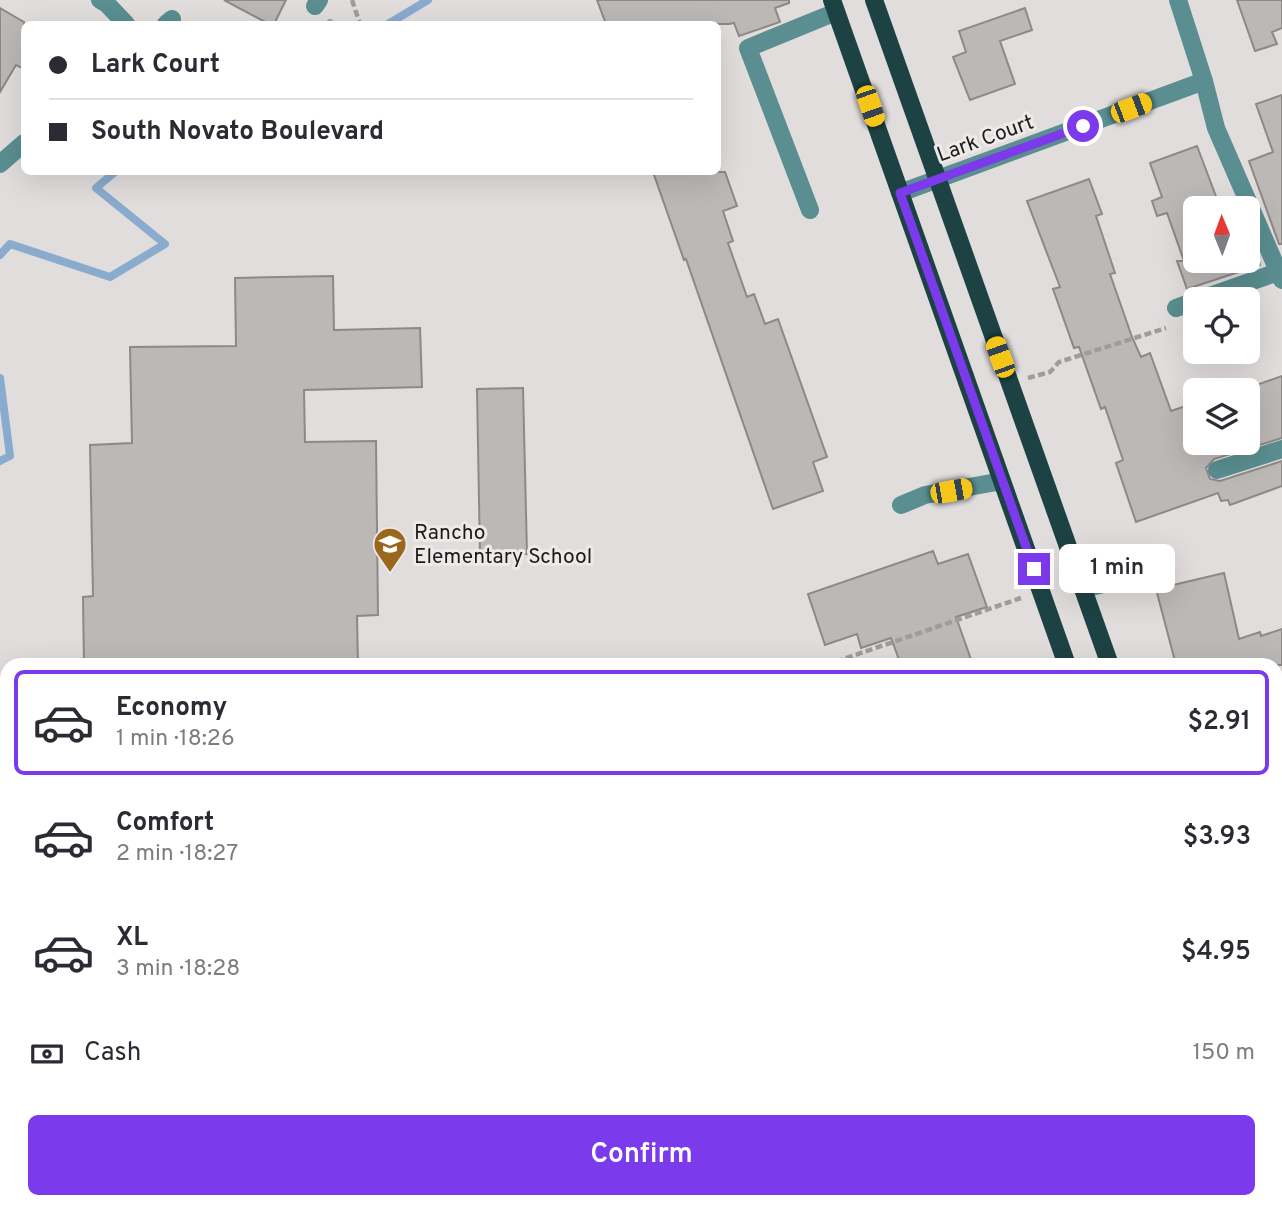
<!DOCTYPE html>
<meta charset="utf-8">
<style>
:root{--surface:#fff;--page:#f2f2f3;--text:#2b2b33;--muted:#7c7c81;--line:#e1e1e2;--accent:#7c3aed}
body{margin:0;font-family:Overpass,sans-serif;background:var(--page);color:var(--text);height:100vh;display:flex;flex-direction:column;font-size:26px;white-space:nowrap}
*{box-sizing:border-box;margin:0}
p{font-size:23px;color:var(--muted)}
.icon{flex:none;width:38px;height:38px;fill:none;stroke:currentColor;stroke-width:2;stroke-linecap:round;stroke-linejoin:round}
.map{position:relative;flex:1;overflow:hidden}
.details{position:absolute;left:0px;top:658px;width:1283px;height:551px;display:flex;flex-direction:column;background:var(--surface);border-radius:21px 21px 0 0;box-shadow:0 7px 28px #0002}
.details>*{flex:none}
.banner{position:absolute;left:21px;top:21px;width:700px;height:154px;border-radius:10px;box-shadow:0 7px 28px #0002;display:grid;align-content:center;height:154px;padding:0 28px;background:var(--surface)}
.needle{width:46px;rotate:359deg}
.tools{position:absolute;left:1183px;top:196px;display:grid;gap:14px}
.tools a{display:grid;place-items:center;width:77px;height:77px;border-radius:10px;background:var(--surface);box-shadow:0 7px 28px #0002;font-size:35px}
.end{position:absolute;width:32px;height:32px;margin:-16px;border:9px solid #7c3aed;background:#fff;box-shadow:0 0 0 4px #fff}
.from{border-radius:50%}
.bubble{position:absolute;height:49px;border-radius:10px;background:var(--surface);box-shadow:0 7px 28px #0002;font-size:23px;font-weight:600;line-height:49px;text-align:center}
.car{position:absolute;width:21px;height:42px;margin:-21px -10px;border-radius:9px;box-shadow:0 0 5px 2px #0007;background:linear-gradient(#f5c518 24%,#345 0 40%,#f5c518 0 76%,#345 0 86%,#f5c518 0)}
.banner b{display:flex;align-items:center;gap:24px;height:66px;font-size:26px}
.banner b+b{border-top:2px solid var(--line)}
.banner i{width:18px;height:18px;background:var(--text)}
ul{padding:12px 0 0;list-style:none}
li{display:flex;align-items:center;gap:21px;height:105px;margin:0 14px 10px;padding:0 14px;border:4px solid transparent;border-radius:10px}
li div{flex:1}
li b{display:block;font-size:26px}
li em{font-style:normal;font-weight:600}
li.current{border-color:var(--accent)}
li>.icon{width:63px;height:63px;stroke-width:1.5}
.pay{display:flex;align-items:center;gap:18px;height:77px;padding:0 28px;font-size:26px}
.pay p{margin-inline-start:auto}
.button{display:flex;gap:14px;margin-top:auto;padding:14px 28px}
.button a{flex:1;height:80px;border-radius:10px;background:var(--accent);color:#fff;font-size:28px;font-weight:600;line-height:80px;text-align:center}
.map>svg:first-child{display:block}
.green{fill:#d4ab94}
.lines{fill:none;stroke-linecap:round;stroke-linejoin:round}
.stream{stroke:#89abce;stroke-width:8}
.building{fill:#bbb8b6;stroke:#8c8987;stroke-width:2}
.path{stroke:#9f9c9b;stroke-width:4.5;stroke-dasharray:7 3.5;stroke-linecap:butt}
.minor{stroke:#5a8e90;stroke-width:18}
.major{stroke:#1d4243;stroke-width:18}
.route{stroke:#7c3aed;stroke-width:9}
.labels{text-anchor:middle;stroke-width:6;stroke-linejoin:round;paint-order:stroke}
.street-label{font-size:21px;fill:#1c1b1b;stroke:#eeeae9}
.poi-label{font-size:21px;fill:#1c1b1b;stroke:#eeeae9;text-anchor:start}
</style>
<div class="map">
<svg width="1282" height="1208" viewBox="0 0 1282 1208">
<rect width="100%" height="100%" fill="#e1dddc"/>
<!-- green -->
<path class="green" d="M 0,820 L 7,821 L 7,1058 L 0,1062 Z"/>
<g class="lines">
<!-- stream -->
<path class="stream" d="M 329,24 L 330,23
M 388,24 L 428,0
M 0,255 L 10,244 L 110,277 L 165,244 L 96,188 L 115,172
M 0,378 L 10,456 L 0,461"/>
</g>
<!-- building -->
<path class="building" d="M 224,0 L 286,0 L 274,24 L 269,24 Z
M 597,0 L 789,0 L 789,3 L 775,8 L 780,22 L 739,36 L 734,23 L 729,24 L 606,24 Z
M 1237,0 L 1282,0 L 1282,28 L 1272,32 L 1277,44 L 1255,51 Z
M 0,8 L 24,22 L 24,69 L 16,65 L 0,92 Z
M 1025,8 L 1032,30 L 1000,41 L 1015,84 L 970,100 L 953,57 L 966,52 L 959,31 Z
M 1282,95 L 1282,244 L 1279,244 L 1249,161 L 1273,152 L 1256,104 Z
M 1197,146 L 1217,199 L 1215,200 L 1217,208 L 1195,208 L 1195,261 L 1259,261 L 1260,265 L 1187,289 L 1177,261 L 1184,261 L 1167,213 L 1157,216 L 1152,201 L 1162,197 L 1150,163 Z
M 653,172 L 725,172 L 737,206 L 723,211 L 733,241 L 728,243 L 747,297 L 754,294 L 765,324 L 778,319 L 827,457 L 813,462 L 823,491 L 773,509 L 686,259 L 684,260 Z
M 1089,179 L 1102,214 L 1096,216 L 1115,273 L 1110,274 L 1132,337 L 1141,357 L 1150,353 L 1171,411 L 1195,403 L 1195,443 L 1248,443 L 1248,388 L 1282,376 L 1282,438 L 1214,459 L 1206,468 L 1210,479 L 1220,481 L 1282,461 L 1282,486 L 1230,505 L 1228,500 L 1221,501 L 1218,493 L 1136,522 L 1116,463 L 1123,460 L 1105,407 L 1101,409 L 1079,347 L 1074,348 L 1053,289 L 1060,287 L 1027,201 Z
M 333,276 L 334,330 L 420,328 L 422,387 L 304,390 L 305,442 L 376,441 L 378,615 L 357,616 L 358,665 L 84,665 L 83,597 L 93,596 L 90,445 L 132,443 L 130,347 L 236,346 L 235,278 Z
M 523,388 L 527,554 L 480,555 L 477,389 Z
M 933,551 L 938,564 L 968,554 L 987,607 L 956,617 L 973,665 L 901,665 L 891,638 L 861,648 L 857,634 L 825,645 L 808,594 Z
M 1224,573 L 1239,639 L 1260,632 L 1261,636 L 1282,629 L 1282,665 L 1176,665 L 1156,589 Z"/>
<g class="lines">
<!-- path -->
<path class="path" d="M 352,0 L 360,24
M 1028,378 L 1050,372 L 1059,362 L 1166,328
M 826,665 L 1021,598
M 0,1049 L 7,1045"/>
<!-- minor -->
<path class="minor" d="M 100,0 L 107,4 L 126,24
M 1178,0 L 1204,81 L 1216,128 L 1282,280
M 315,6 L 319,0
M 166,24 L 172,19
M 0,164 L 24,143
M 900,193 L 1204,81
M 810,210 L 748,48 L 836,12
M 1201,299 L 1278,272
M 1176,308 L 1195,301
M 1217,470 L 1282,449
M 901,505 L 925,495 L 1002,481
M 1083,589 L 1132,577
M 1276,1078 L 1282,1076
M 223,1202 L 232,1208
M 358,1208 L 361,1202"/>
<!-- major -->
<path class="major" d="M 832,0 L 1067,665
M 874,0 L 1110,665
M 1276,1131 L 1282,1150
M 1254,1202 L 1256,1208"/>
</g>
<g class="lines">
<!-- route -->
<path class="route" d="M 1034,569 L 900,193 L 1083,126"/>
</g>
<!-- icons -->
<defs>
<symbol id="school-pin" viewBox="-11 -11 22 30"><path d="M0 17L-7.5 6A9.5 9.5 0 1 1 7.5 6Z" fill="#9a671c" stroke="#eeeae9"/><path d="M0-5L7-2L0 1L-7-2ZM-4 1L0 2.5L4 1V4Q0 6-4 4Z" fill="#fff"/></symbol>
</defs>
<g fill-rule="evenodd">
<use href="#school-pin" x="371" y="525" width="38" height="52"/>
</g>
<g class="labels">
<!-- street labels -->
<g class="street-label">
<text transform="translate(985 138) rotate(-20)" y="7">Lark Court</text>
</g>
<!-- poi labels -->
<g class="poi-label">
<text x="414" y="539">Rancho<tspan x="414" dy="24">Elementary School</tspan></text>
</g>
</g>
</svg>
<div class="tools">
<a><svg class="needle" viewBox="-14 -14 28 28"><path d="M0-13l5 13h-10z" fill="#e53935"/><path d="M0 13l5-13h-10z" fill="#7c7c81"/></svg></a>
<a><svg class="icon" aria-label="locate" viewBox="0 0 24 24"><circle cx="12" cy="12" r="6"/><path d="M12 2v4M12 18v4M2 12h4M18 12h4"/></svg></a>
<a><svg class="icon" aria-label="layers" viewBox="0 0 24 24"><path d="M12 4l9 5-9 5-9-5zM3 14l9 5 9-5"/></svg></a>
</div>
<i class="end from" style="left:1083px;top:126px"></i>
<i class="end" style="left:1034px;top:569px"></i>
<div class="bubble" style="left:1059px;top:544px;width:116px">1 min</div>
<i class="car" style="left:870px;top:106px;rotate:161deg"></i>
<i class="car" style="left:1131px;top:108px;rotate:69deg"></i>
<i class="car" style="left:1000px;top:357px;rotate:340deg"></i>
<i class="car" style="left:951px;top:491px;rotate:80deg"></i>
<div class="banner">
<b><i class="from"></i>Lark Court</b>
<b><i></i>South Novato Boulevard</b>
</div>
<section class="details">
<ul>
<li class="current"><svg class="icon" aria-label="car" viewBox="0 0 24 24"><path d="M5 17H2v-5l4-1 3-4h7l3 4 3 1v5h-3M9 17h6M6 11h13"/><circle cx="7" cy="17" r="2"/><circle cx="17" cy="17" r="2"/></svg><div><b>Economy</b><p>1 min · 18:26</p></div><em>$2.91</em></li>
<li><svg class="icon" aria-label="car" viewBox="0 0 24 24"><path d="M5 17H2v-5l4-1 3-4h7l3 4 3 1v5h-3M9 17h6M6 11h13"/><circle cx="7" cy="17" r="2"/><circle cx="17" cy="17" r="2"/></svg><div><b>Comfort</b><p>2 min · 18:27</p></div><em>$3.93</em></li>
<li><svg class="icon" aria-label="car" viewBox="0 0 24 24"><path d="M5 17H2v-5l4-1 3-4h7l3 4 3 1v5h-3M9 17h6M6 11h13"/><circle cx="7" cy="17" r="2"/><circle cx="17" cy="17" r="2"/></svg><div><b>XL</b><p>3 min · 18:28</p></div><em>$4.95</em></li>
</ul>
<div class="pay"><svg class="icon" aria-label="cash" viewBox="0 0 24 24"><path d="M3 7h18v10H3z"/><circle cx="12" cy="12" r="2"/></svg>Cash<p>150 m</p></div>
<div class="button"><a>Confirm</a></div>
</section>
</div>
